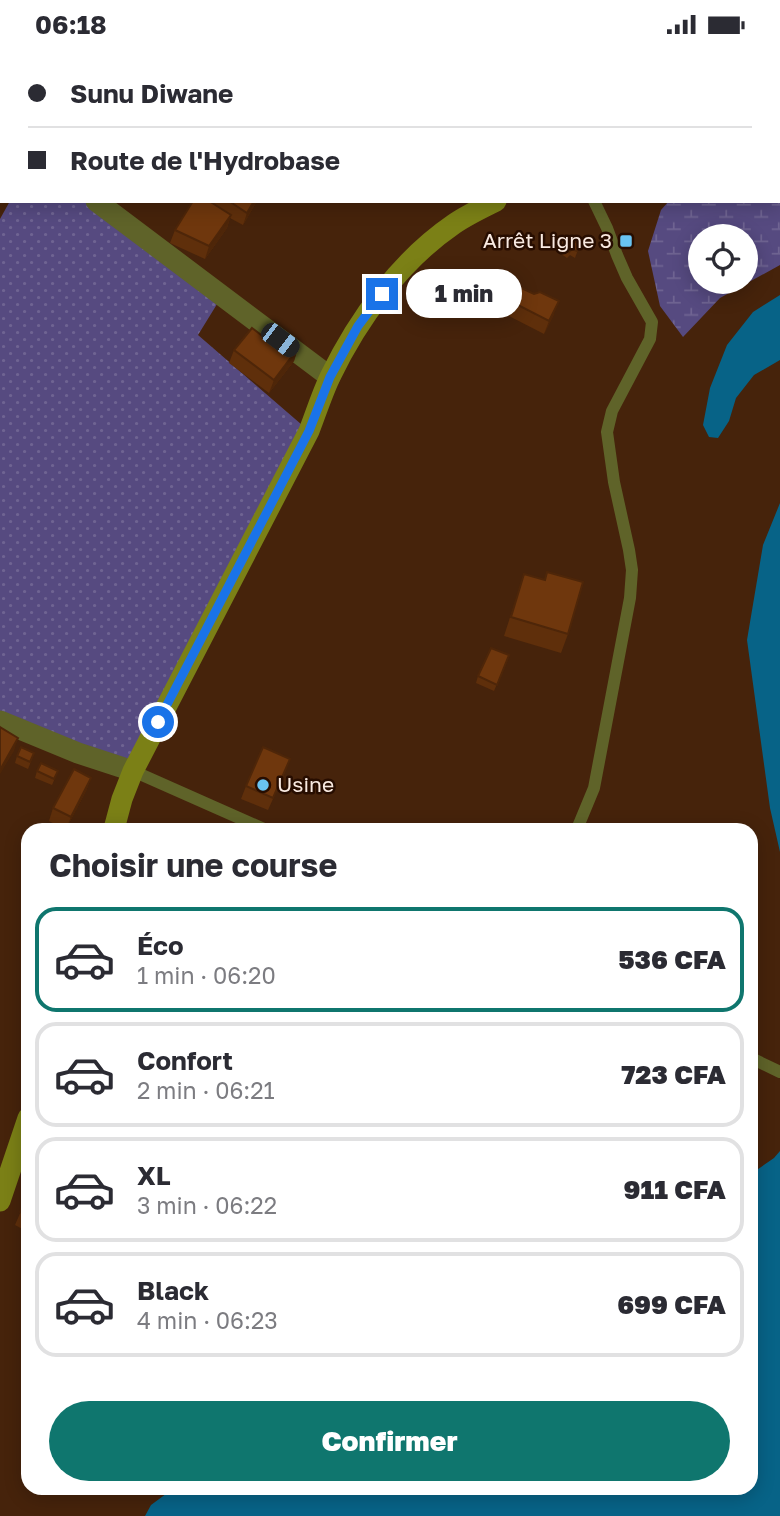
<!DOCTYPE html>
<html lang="fr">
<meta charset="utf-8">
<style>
:root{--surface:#fff;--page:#f2f2f3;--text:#2b2b33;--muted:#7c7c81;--line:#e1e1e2;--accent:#0f766e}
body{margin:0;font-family:"Golos Text",sans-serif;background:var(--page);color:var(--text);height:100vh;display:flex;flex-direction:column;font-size:26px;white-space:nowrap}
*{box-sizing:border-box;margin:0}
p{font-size:23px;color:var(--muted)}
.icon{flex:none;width:38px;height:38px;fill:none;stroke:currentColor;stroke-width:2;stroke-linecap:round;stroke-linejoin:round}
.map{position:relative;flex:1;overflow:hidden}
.side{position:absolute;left:21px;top:774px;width:737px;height:672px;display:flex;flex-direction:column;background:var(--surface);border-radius:21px;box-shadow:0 4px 18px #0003}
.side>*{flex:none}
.hud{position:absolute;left:0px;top:0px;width:780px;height:154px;box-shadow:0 4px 18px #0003;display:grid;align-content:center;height:154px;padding:0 28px;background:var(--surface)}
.controls{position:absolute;left:688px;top:175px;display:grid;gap:14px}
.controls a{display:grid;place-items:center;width:70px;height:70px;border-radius:50%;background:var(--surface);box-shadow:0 4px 18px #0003;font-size:35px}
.end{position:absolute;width:32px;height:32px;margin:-16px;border:9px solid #1a73e8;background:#fff;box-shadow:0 0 0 4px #fff}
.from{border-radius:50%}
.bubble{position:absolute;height:49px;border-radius:24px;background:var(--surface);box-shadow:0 4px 18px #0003;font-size:23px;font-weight:800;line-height:49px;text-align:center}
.car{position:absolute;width:21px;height:42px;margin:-21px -10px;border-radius:9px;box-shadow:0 0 5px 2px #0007;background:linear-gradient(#222 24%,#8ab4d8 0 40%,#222 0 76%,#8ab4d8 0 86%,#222 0)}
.hud b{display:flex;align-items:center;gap:24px;height:66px;font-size:26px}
.hud b+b{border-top:2px solid var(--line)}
.hud i{width:18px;height:18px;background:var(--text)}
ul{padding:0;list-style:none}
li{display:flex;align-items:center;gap:21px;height:105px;margin:0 14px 10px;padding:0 14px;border:4px solid var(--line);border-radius:21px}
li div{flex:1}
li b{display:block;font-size:26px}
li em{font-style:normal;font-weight:800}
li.selected{border-color:var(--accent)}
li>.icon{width:63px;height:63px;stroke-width:1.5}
h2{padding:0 28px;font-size:32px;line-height:84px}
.action{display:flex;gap:14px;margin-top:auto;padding:14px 28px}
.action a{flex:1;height:80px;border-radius:42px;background:var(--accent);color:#fff;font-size:28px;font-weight:800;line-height:80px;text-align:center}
.status{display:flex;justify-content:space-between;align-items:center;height:49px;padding:0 35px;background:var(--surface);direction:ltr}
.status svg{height:19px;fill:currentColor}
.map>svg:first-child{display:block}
.grass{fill:url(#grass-dots)}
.wetland{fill:url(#wetland-marsh);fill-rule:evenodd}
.water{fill:#076387}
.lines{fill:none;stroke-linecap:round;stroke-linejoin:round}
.lane{stroke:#5f6329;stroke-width:12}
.street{stroke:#5f6329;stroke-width:21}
.secondary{stroke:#7b8016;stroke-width:21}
.wall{fill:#5f2f0b}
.shaded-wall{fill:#4e2609}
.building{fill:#6f370d;stroke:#4e2609;stroke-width:2}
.route{stroke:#1a73e8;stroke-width:9}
.poi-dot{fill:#69c3f1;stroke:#270d00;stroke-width:2.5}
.labels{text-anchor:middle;stroke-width:5;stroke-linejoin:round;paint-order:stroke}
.poi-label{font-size:21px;fill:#f9eae1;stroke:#270d00;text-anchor:end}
</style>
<div class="status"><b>06:18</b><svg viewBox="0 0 49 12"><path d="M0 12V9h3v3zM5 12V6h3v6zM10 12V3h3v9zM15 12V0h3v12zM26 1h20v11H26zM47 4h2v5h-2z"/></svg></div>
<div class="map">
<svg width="780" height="1467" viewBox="0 0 780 1467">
<defs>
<pattern id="grass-dots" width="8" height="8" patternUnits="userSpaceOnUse" patternTransform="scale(1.75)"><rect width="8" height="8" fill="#564a80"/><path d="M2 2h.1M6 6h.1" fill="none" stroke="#6f6492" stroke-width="1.8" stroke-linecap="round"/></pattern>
<pattern id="wetland-marsh" width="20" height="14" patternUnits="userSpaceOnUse" patternTransform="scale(1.75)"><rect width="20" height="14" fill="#564a80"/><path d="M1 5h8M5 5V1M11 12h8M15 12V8" fill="none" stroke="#6f6492"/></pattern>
</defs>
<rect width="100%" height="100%" fill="#46230b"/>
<!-- grass -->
<path class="grass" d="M 10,152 L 96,152 L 222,247 L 198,286 L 309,382 L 133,722 L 0,672 L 0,170 Z"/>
<!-- wetland -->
<path class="wetland" d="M 780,60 L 780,216 L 720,249 L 683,288 L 660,257 L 648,202 L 661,161 L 669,152 L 779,152 L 779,61 ZM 700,187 L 746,187 L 746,233 L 700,233 Z"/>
<!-- water -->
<path class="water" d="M 780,246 L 780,311 L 754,326 L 736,349 L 729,372 L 718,389 L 709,388 L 703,376 L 710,339 L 727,296 L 753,263 Z
M 780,454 L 780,803 L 770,759 L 747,591 L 763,496 Z
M 780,1102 L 780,1467 L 145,1467 L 151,1456 L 174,1439 L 751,1438 L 751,1125 L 774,1109 Z"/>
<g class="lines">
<!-- lane -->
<path class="lane" d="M 133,722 L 264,780
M 577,780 L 594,739 L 630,549 L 632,521 L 629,501 L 614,433 L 607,383 L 612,362 L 650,290 L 652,273 L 627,229 L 617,206 L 607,179 L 594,152
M 751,1009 L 780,1023"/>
<!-- street -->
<path class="street" d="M 0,80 L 2,81
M 96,152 L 330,328
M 0,672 L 78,704 L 133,722"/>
<!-- secondary -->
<path class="secondary" d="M 779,19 L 780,18
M 114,780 L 122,750 L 133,722 L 309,382 C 316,364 322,345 330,328 C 358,270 400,212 454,175 C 467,166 482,159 496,152
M 0,1152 L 28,1069"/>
</g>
<!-- wall -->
<path class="wall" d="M 224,0 L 236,0 L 235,2 L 226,2 Z
M 193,152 L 257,152 L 243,176 L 230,169 L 227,179 L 205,210 L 170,194 L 175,181 Z
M 576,193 L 580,195 L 575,209 L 570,206 L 567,209 L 560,204 L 563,197 Z
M 534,245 L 554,265 L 544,285 L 505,265 L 510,252 Z
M 273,295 L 298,299 L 294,312 L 269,344 L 229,314 L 234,301 Z
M 547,523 L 568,585 L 561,604 L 504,587 L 524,525 L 544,531 Z
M 509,606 L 494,642 L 476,634 L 478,627 Z
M 17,707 L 32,710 L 28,720 L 15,714 Z
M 37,722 L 58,722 L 52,736 L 35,729 Z
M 285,723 L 268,761 L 241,750 L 246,737 Z
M 91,729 L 86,742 L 66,780 L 64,780 L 49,772 L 53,759 Z
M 28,1146 L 28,1183 L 15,1176 Z"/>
<!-- shaded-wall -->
<path class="shaded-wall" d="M 254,152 L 257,152 L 243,176 L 247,164 Z
M 231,166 L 227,179 L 205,210 L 209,197 Z
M 559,252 L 554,265 L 544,285 L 549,272 Z
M 298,299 L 294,312 L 269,344 L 274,331 Z
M 18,689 L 14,702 L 0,725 L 0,721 Z
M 91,729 L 86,742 L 66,780 L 71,768 Z"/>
<!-- building -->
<path class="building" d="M 145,0 L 173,0 L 171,2 L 143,2 Z
M 274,0 L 298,0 L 301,2 L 272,2 Z
M 0,81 L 2,82 L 2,95 L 0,97 Z
M 193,152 L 209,152 L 231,166 L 209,197 L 175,181 Z
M 229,152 L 254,152 L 247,164 Z
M 569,189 L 575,189 L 576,193 L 580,195 L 577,202 L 572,200 L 569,203 L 563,197 Z
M 517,237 L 534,245 L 540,243 L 559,252 L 549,272 L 510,252 Z
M 252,279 L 273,295 L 280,285 L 298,299 L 274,331 L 234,301 Z
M 547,523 L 583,533 L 568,585 L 511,568 L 524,525 L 545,531 Z
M 491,599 L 509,606 L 497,636 L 478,627 Z
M 0,678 L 18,689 L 0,721 Z
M 21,698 L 34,704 L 30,713 L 17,707 Z
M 263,698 L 290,710 L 273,749 L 246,737 Z
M 41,714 L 58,722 L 54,730 L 37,722 Z
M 74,720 L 91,729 L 71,768 L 53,759 Z
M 28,1146 L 28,1167 L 20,1163 Z"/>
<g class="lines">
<!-- route -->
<path class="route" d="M 158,673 L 309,382 L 330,328 L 358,277 L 382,245"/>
</g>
<!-- markers -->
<g class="poi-dot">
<rect x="619" y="185" width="14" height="14" rx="3.5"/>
<circle cx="263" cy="736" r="7"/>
</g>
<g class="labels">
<!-- poi labels -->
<g class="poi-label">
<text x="612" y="199">Arrêt Ligne 3</text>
<text x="277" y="743" text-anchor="start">Usine</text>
</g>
</g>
</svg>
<div class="controls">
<a><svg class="icon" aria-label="locate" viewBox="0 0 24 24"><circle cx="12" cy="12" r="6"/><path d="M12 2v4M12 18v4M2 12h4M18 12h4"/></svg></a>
</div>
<i class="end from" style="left:158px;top:673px"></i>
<i class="end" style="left:382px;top:245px"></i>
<div class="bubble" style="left:406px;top:220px;width:116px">1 min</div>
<i class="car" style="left:280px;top:291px;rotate:127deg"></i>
<div class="hud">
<b><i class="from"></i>Sunu Diwane</b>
<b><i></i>Route de l'Hydrobase</b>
</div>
<section class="side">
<h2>Choisir une course</h2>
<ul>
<li class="selected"><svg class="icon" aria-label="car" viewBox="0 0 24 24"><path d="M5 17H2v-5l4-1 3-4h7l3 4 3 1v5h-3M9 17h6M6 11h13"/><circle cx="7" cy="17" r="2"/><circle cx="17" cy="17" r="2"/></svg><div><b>Éco</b><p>1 min · 06:20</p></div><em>536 CFA</em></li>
<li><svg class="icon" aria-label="car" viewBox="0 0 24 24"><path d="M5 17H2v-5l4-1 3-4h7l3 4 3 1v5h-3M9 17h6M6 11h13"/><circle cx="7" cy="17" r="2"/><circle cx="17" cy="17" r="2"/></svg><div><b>Confort</b><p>2 min · 06:21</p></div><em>723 CFA</em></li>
<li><svg class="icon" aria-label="car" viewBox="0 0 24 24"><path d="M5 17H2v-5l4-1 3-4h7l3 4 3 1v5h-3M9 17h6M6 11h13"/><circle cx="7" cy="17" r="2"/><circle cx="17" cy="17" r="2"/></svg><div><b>XL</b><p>3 min · 06:22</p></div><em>911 CFA</em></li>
<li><svg class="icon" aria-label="car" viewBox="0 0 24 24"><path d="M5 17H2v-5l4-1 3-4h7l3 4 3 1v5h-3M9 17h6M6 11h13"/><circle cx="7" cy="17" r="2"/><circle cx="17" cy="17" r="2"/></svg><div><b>Black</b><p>4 min · 06:23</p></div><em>699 CFA</em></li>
</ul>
<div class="action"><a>Confirmer</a></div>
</section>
</div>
